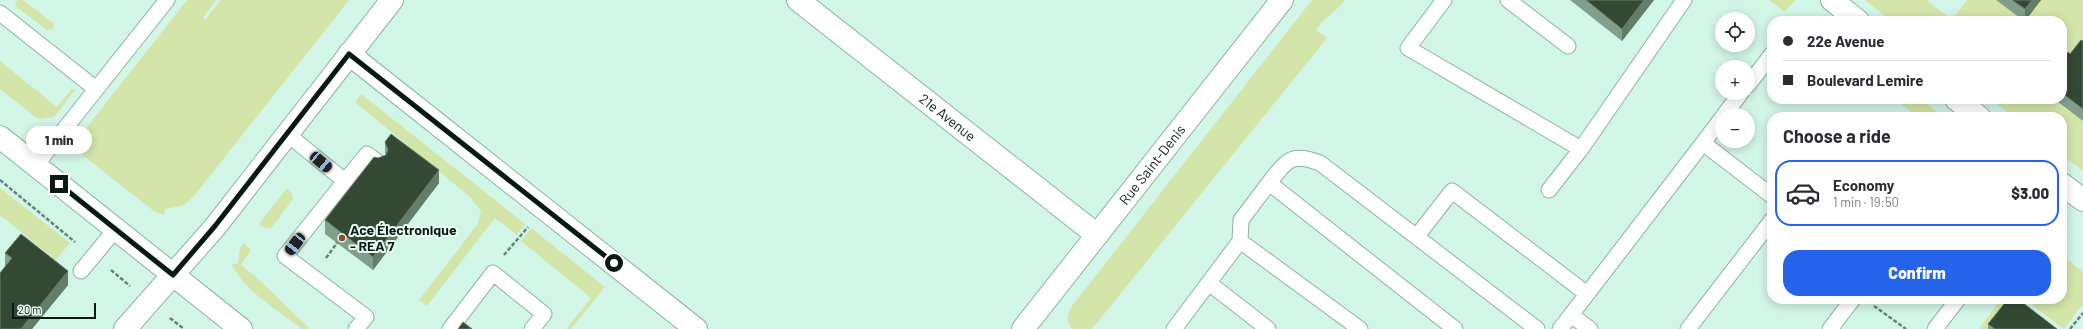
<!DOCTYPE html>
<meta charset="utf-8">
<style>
:root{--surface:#fff;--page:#f7f7f7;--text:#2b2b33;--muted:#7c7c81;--line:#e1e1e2;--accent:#2563eb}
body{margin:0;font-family:Barlow,sans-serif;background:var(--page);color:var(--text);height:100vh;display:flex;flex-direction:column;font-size:15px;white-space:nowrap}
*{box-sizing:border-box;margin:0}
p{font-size:13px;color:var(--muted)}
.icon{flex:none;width:22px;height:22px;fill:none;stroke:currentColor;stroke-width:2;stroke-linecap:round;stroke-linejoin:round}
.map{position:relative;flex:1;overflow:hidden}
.panel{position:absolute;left:1767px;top:112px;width:300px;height:192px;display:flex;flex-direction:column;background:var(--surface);border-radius:16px;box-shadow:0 2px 10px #0003}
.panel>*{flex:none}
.banner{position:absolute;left:1767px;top:16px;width:300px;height:88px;border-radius:16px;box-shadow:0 2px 10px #0003;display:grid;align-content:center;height:88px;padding:0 16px;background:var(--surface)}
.controls{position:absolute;left:1715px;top:12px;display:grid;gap:8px}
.controls a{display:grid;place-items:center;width:40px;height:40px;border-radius:50%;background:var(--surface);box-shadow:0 2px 10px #0003;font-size:20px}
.scale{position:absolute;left:12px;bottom:10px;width:84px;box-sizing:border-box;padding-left:4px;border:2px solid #0b1914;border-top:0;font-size:11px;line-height:14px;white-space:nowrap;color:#0b1914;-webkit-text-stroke:3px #e9fff6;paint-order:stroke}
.end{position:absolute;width:18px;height:18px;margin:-9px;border:5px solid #0b1914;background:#fff;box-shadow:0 0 0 2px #fff}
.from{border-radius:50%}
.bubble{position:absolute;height:28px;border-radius:14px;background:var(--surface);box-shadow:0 2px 10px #0003;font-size:13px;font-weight:800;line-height:28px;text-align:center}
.car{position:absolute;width:12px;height:24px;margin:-12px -6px;border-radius:5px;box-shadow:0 0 3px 1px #0007;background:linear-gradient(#222 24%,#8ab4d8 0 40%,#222 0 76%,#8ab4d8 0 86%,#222 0)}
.banner b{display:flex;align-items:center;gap:14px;height:38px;font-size:15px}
.banner b+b{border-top:1px solid var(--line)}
.banner i{width:10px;height:10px;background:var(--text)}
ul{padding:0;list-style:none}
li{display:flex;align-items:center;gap:12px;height:66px;margin:0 8px 6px;padding:0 8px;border:2px solid var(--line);border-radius:16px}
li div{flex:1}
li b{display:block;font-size:15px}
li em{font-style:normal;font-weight:800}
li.on{border-color:var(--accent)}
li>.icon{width:36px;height:36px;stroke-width:1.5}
h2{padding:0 16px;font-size:18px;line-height:48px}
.primary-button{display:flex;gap:8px;margin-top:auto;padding:8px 16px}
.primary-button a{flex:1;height:46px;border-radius:16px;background:var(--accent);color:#fff;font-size:16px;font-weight:800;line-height:46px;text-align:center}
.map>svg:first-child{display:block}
.green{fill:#d4e5a9}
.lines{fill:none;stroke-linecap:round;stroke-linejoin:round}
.service-casing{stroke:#8fb2a4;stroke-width:17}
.minor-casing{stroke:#8fb2a4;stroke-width:24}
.secondary-casing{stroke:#8fb2a4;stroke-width:24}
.path{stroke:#698177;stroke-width:2.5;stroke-dasharray:4 2;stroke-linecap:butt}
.service{stroke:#fff;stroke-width:15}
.minor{stroke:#fff;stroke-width:22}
.secondary{stroke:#fff;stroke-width:22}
.wall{fill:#829f8d}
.shaded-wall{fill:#637d69}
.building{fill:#344934;stroke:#637d69}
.route{stroke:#0b1914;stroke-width:5}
.poi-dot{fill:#914c23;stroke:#e9fff6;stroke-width:1.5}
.labels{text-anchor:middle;stroke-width:4;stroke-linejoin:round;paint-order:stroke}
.street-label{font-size:14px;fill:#0b1914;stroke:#e9fff6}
.poi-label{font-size:14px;font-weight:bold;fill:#0b1914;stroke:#e9fff6;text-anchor:start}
</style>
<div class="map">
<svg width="2083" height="329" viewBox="0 0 2083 329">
<rect width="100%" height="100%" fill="#d1f5e6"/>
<!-- green -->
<path class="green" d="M 17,0 L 23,0 L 53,23 L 53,29 L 47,30 L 15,6 Z
M 187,0 L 216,0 L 203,18 L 205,20 L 221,0 L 349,0 L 194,196 L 184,205 L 165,209 L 164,215 L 155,212 L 85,157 C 74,146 79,138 87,127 Z
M 1312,0 L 1345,0 C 1336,12 1324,17 1316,30 L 1327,38 L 1092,329 L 1072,329 C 1065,321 1067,314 1072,306 Z
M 1769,0 L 1795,0 L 1785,12 Z
M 1865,0 L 1926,0 L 1952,20 L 1967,0 L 1996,0 L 2024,21 L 1891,21 Z
M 2041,0 L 2083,0 L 2083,54 L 2070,66 L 2062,60 L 2062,21 L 2025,21 Z
M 0,61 L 57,107 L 72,89 L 75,90 L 54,117 L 41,119 L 35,117 L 0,89 Z
M 361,94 L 525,224 L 517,235 L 495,218 L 427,306 L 419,300 L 478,224 L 481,211 L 469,196 L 355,102 Z
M 1895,99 L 1921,99 L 1944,117 L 1918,117 Z
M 1991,99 L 2054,99 L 2083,121 L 2083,171 L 2062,155 L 2062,117 L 2014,117 Z
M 0,188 L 70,243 L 48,269 L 52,257 L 0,215 Z
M 287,188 L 292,194 L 293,199 L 271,228 L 262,227 L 259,224 Z
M 531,228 L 605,287 L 571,329 L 566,329 L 591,298 L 521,241 Z
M 244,243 L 251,250 L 241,265 L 258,279 L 310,329 L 302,329 C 278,310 246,293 232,265 L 238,263 L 240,248 Z
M 2062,255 L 2083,272 L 2083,304 L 2064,329 L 2024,299 L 2062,299 Z
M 2001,299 L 2005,299 L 2012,306 L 1994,329 L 1979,329 Z"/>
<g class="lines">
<defs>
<path id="service" d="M 1444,0 L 1408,48 L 1581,149 L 1684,0
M 1508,0 L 1568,46
M 0,13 L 96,89
M 1748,85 L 1772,54
M 1724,115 L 1741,93
M 287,134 L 345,181 L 285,256 L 366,317 L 356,329
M 1703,143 L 1722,118
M 36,165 L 167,0
M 345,181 L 367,154 L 379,163
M 1269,183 C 1287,160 1291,152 1320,163 L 1537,329
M 1549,190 L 1581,149
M 1417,236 L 1452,191 L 1587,294
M 1240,241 L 1360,329
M 81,271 L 116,229
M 1209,283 L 1268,329
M 450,329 L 493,273 L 544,314 L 532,329
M 1174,329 L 1240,241 L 1241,220 L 1269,183 L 1455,329
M 1560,329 L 1571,315
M 1590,329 L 1571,315 L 1703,143 L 1772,196
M 1688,329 L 1772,220
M 1830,329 L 1853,299
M 1935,329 L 1958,299"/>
<g id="minor">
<path id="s1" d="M 798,0 L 1097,235"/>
<path d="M 1832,0 L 1858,21"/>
<path d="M 349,54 L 696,329"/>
<path d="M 1956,99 L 1979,117"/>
<path d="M 2062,184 L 2083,200"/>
<path d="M 125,329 L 215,227 L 392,0"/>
<path id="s2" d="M 1023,329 L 1282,0"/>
</g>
<path id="secondary" d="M 0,137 L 241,329"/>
</defs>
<!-- service casing -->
<use href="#service" class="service-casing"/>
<!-- minor casing -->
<use href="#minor" class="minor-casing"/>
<!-- secondary casing -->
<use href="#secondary" class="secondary-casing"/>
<!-- path -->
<path class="path" d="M 0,180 L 75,242
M 504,255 L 528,227
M 326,258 L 337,243 L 336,242
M 111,270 L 130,286
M 1874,306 L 1906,329
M 170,318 L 184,329
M 2070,329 L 2083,313"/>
<!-- service -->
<use href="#service" class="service"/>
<!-- minor -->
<use href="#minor" class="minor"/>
<!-- secondary -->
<use href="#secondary" class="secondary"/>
</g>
<!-- wall -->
<path class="wall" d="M 1570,0 L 1654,0 L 1622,41 Z
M 1996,0 L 2041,0 L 2025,21 L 2024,21 Z
M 2083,41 L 2083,121 L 2054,99 L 2062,99 L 2062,61 Z
M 385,142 L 439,183 L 373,270 L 325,234 L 325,220 L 378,158 L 385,156 Z
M 5,253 L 68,285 L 32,329 L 0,329 L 5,267 Z
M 1988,324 L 2057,329 L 1988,329 Z"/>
<!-- shaded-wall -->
<path class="shaded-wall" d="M 1644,0 L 1654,0 L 1622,41 L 1622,29 Z
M 2032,0 L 2041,0 L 2025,21 L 2025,9 Z
M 439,170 L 439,183 L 373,270 L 373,257 Z
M 68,271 L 68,285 L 32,329 L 21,329 Z"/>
<!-- building -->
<path class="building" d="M 1586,0 L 1644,0 L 1622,29 Z
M 2012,0 L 2032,0 L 2025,9 Z
M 2081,40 L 2083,41 L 2083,109 L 2062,93 L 2062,61 L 2068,52 L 2070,54 Z
M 391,134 L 439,170 L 373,257 L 325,220 L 374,157 L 378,158 L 386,155 L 388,150 L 385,142 Z
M 21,234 L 68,271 L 21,329 L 0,329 L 0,273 L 12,258 L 5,253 Z
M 2008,299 L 2018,299 L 2057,329 L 1995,329 L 1988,324 Z
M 463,322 L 472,329 L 458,329 Z"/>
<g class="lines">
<!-- route -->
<path class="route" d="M 59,184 L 173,275 L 215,226 L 349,54 L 614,263"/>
</g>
<!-- markers -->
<circle class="poi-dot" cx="342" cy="238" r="4"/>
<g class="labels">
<!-- street labels -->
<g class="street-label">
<text dy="5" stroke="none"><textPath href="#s1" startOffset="190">21e Avenue</textPath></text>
<text dy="5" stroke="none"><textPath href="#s2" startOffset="209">Rue Saint-Denis</textPath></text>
</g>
<!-- poi labels -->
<g class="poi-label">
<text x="350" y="235">Ace Électronique<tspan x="350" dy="16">- REA 7</tspan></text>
</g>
</g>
</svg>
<div class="controls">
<a><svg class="icon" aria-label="locate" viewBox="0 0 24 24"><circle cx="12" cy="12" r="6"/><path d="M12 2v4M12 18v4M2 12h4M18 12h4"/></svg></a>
<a>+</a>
<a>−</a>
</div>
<div class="scale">20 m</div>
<i class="end from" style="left:614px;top:263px"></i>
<i class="end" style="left:59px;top:184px"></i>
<div class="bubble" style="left:26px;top:126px;width:66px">1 min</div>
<i class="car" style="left:321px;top:162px;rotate:130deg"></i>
<i class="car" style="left:295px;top:244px;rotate:218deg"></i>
<div class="banner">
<b><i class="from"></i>22e Avenue</b>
<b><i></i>Boulevard Lemire</b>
</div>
<section class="panel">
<h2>Choose a ride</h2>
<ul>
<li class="on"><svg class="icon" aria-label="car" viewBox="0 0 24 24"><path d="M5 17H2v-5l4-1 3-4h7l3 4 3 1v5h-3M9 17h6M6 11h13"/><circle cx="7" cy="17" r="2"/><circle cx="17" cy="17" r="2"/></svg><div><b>Economy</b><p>1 min · 19:50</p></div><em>$3.00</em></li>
</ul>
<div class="primary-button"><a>Confirm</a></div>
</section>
</div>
